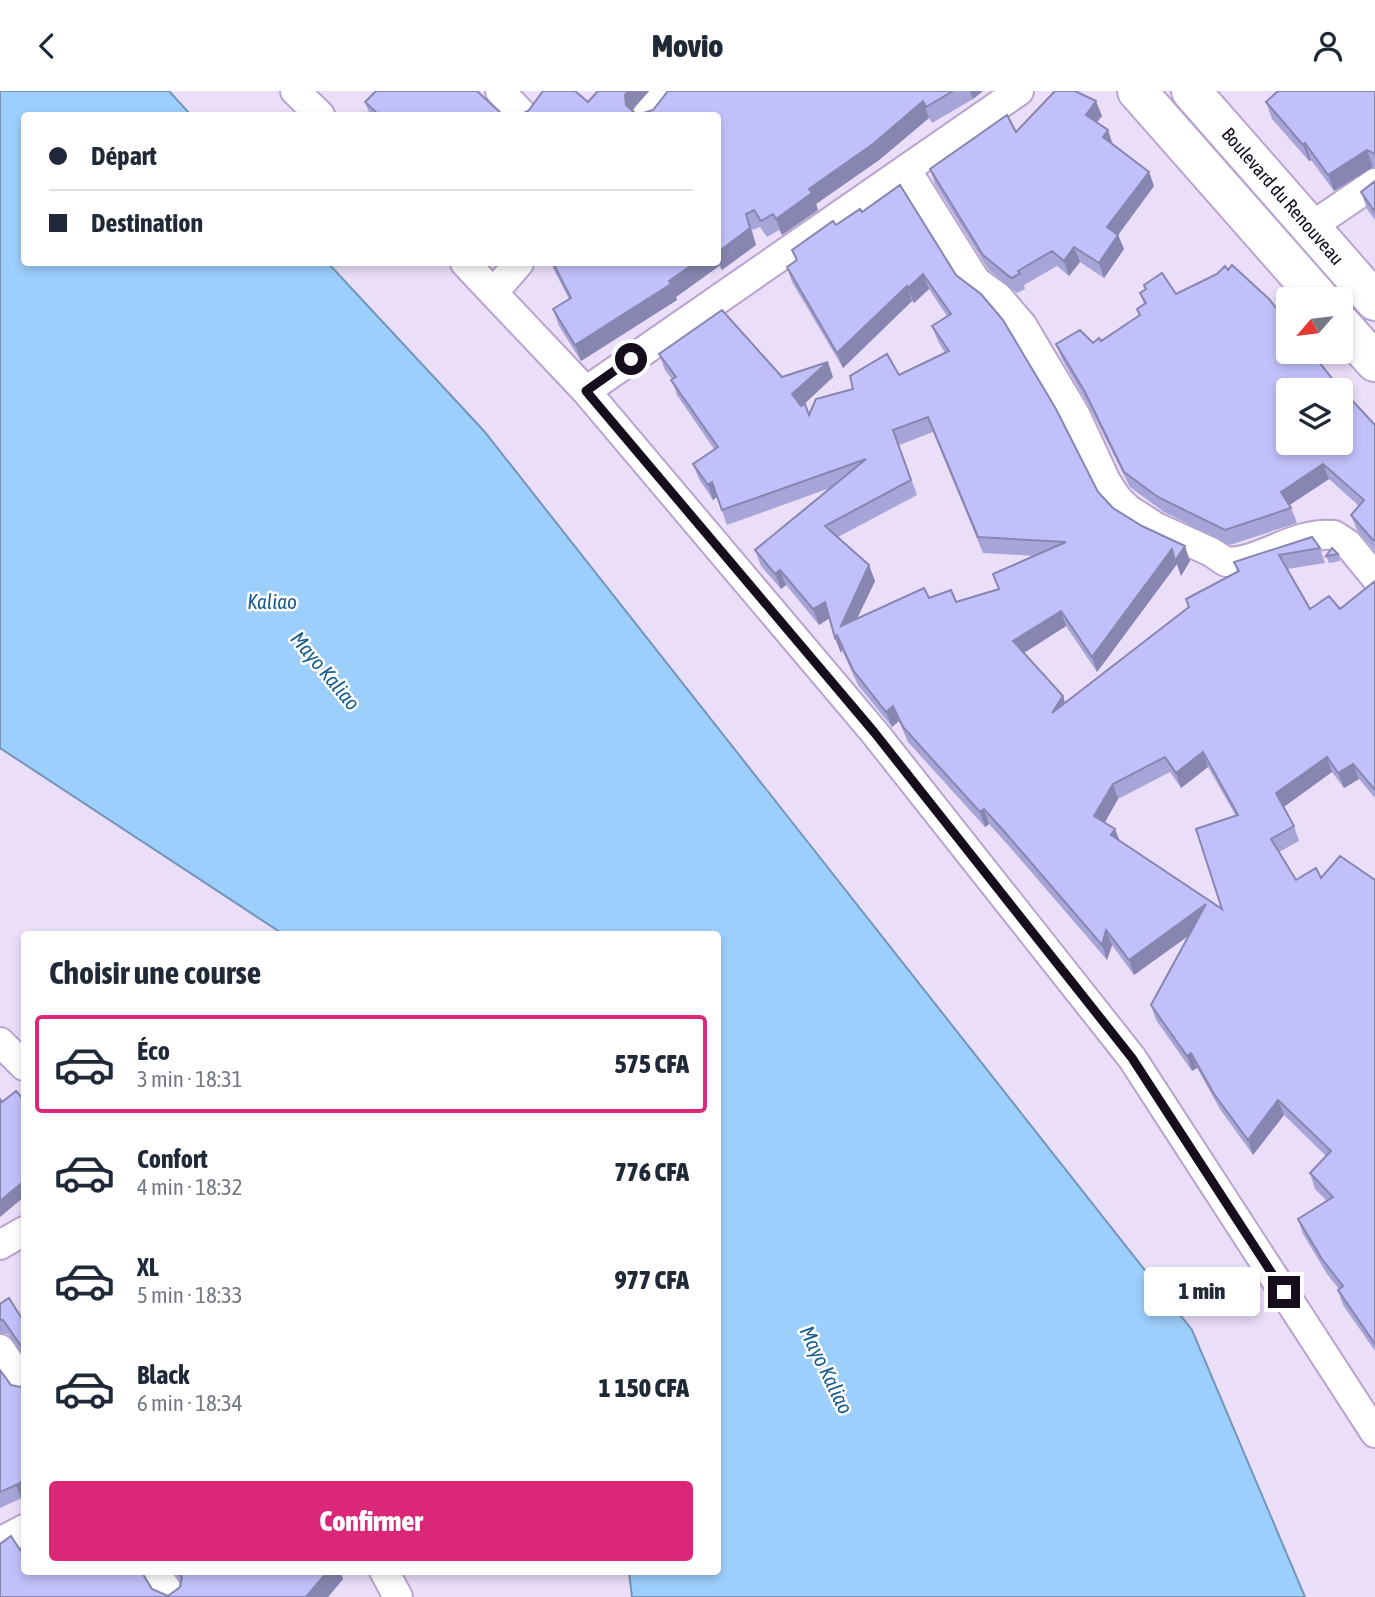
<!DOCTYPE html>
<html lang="fr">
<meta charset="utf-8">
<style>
:root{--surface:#fff;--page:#f6f6f7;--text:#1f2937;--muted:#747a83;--line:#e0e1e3;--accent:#db2777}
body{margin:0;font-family:"Asap Condensed",sans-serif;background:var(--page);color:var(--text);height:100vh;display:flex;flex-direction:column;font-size:26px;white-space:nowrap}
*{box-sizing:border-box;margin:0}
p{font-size:23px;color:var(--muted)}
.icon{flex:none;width:38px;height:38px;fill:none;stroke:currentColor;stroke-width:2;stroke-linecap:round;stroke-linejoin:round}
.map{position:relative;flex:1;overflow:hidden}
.details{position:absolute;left:21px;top:840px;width:700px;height:644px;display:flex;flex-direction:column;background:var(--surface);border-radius:7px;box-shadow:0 4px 10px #0003}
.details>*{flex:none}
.hud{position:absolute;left:21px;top:21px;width:700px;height:154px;border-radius:7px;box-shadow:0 4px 10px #0003;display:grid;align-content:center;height:154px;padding:0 28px;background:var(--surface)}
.needle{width:46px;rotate:242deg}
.fabs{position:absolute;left:1276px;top:196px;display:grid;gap:14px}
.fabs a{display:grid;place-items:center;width:77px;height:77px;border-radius:7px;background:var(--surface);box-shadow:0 4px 10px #0003;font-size:35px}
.end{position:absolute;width:32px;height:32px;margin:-16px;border:9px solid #160e1d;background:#fff;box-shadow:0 0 0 4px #fff}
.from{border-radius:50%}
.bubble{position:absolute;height:49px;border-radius:7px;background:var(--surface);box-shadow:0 4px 10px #0003;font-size:23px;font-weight:800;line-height:49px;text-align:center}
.hud b{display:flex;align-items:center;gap:24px;height:66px;font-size:26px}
.hud b+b{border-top:2px solid var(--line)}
.hud i{width:18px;height:18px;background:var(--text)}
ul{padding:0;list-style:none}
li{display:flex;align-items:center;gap:21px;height:98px;margin:0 14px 10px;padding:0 14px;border:4px solid transparent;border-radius:7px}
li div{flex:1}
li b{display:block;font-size:26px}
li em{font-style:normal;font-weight:800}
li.current{border-color:var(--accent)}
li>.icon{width:63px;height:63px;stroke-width:1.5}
h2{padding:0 28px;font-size:32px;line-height:84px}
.action{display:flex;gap:14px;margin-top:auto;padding:14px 28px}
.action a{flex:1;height:80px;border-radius:7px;background:var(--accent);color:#fff;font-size:28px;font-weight:800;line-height:80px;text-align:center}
header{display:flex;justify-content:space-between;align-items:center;height:91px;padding:0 28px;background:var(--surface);font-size:32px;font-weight:800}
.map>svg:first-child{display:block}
.water{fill:#9dcffc;stroke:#7495b9;stroke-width:2}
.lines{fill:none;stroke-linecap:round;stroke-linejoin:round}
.street-casing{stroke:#b8a4cf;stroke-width:32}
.primary-casing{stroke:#b8a4cf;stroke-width:42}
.street{stroke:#fff;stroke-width:28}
.primary{stroke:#fff;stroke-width:38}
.wall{fill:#a7a5d8;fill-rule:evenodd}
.shaded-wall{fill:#8886b0}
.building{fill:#c2c0fb;stroke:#8886b0;stroke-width:2;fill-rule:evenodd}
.route{stroke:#160e1d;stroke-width:9}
.labels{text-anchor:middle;stroke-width:5;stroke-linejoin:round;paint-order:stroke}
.street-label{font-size:19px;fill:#160e1d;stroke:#fff}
.water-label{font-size:21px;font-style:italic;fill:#175c8f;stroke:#fff}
</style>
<header><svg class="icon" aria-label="back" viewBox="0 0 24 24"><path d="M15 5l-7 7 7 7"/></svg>Movio<svg class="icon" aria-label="person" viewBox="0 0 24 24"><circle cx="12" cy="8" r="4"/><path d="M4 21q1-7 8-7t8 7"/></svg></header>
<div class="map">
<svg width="1375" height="1506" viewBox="0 0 1375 1506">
<rect width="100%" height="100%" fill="#eadef9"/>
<!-- water -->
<path class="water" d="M 0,0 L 169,0 L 191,24 L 24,24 L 24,172 L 328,172 L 484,340 L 1192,1239 L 1305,1506 L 632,1506 L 629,1481 L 718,1480 L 718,844 L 283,843 L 0,657 Z"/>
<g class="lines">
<defs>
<path id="street" d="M 295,0 L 320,24
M 500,0 L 523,24
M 647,24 L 668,0
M 906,78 L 976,190 L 998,206 L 1022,234 L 1076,325 L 1106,390 L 1117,407 L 1128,418 L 1156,436 L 1211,461 L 1226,471 C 1263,471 1294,440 1334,444 L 1348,453 L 1375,486
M 1309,137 L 1375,92
M 465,172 L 586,300 L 874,641 L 1132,967 L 1375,1342
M 494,201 L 519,172
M 586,300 L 1019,0
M 0,951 L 24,975
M 0,1154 L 24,1140
M 0,1258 L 24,1293
M 0,1451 L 24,1438
M 154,1480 L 172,1506
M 384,1480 L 398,1506"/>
<path id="primary" d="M 1137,0 L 1320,208
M 1191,0 L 1375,210
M 1340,232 L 1375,271"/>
</defs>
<!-- street casing -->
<use href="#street" class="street-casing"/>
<!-- primary casing -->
<use href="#primary" class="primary-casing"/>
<!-- street -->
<use href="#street" class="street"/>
<!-- primary -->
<use href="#primary" class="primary"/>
</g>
<!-- wall -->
<path class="wall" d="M 598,0 L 649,0 L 632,19 L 637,24 L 653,19 L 668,0 L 983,0 L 973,8 L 932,32 L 929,27 L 879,69 L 816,113 L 818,119 L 782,144 L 779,139 L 767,146 L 760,136 L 752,139 L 756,154 L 722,179 L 719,175 L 676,206 L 677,209 L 581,270 L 559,235 L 553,218 L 569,208 L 555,181 L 551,172 L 718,172 L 718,24 L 520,24 L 588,11 Z
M 1375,0 L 1375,76 L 1373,76 L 1334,100 L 1311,69 L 1309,70 L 1272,28 L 1266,11 Z
M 365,11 L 503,24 L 370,24 Z
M 1102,25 L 1097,31 L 1113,54 L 1149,81 L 1154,95 L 1118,144 L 1124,158 L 1104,187 L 1080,171 L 1069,185 L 1057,175 L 1024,194 L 1025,198 L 1017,202 L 988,178 L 935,93 L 930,78 L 1016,41 Z
M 1375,90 L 1375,129 L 1367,118 L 1361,101 Z
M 862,121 L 956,184 L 1098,401 L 1113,417 L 1190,470 L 1181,485 L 1177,473 L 1097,581 L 1066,535 L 1024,562 L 1065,612 L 1237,481 L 1234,471 L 1320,457 L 1325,472 L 1287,478 L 1310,518 L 1340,518 L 1375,490 L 1375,707 L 1359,688 L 1344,697 L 1332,681 L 1284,716 L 1294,735 L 1299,750 L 1279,761 L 1296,789 L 1321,787 L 1375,789 L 1375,1260 L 1343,1214 L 1338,1199 L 1339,1198 L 1327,1183 L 1303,1143 L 1298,1128 L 1327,1110 L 1315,1098 L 1310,1082 L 1326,1065 L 1284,1024 L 1253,1064 L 1220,1018 L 1197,977 L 1192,980 L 1156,929 L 1151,914 L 1189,844 L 1134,884 L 1112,854 L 1107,869 L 1008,754 L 989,733 L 985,736 L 908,651 L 899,630 L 892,636 L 858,594 L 842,559 L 841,562 L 830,527 L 819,534 L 786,494 L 781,498 L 761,475 L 755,459 L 830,397 L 727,434 L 717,406 L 713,409 L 699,388 L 693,373 L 714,358 L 677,304 L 672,288 L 665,279 L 659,263 L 782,286 L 833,286 L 801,315 L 809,323 L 899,284 L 945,262 L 938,250 L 932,235 L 947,225 L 929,198 L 914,212 L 912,210 L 843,277 L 792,191 L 787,176 L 796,169 L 792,159 ZM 933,341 L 983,462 L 1036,465 L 993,483 L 999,498 L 956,511 L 929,507 L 857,528 L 875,490 L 838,446 L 917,404 L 899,354 ZM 1208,676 L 1236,725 L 1222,818 L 1119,749 L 1115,738 L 1105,731 L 1118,708 L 1170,681 L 1181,697 Z
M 1144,194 L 1176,203 L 1335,291 L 1375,334 L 1375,460 L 1357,439 L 1351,424 L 1359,415 L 1329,388 L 1290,414 L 1297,432 L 1230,454 L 1164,421 L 1130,396 L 1090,317 L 1062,268 L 1056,253 L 1093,252 L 1101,250 L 1139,225 L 1137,218 L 1144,213 L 1140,202 L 1145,198 Z
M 1338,463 L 1340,470 L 1329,472 L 1326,465 Z
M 0,1213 L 24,1231 L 24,1266 L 8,1243 L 0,1242 Z
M 0,1279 L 11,1294 L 20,1296 L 24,1294 L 24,1406 L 0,1417 Z
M 22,1462 L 152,1498 L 168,1505 L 180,1496 L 181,1492 L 174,1480 L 340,1480 L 343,1488 L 328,1506 L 0,1506 Z"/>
<!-- shaded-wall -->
<path class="shaded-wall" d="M 628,0 L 649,0 L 631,20 L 626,14 L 625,4 Z
M 970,0 L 983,0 L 973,8 Z
M 923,10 L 929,27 L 879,69 L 816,113 L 818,119 L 782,144 L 776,128 L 809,98 Z
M 1096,10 L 1102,25 L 1091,38 L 1086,24 Z
M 1108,39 L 1113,54 L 1103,46 Z
M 1305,52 L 1311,69 L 1309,70 L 1303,54 Z
M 1367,59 L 1373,76 L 1334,100 L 1328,84 Z
M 1149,81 L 1154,95 L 1118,144 L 1124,158 L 1104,187 L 1099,172 L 1107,136 Z
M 746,123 L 756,154 L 722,179 L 718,166 L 718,161 Z
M 1074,156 L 1080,171 L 1069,185 L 1064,170 Z
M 718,170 L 719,175 L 676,206 L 677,209 L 581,270 L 575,254 L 695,172 L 718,172 Z
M 923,183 L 929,198 L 914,212 L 908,197 Z
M 907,195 L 912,210 L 843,277 L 837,262 Z
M 828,271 L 833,286 L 798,319 L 792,303 Z
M 1323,373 L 1329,388 L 1286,416 L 1281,401 Z
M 712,391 L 717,406 L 713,409 L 708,394 Z
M 1185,455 L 1190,470 L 1181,485 L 1177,473 L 1097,581 L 1092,566 L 1172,458 Z
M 869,474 L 875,490 L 846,550 L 841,535 Z
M 780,479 L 786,494 L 781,498 L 775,483 Z
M 825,511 L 831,526 L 819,534 L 813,518 Z
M 1061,520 L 1066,535 L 1019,565 L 1013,550 Z
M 837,544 L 842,559 L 841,562 L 835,547 Z
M 1063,605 L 1068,621 L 1052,622 Z
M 893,615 L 899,630 L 892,636 L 886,621 Z
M 1203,661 L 1208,676 L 1181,697 L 1176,682 Z
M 1327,666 L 1332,681 L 1282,717 L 1276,702 Z
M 1353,673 L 1359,688 L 1344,697 L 1338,682 Z
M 1113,693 L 1118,708 L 1100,740 L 1094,725 Z
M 984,718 L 989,733 L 985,736 L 980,721 Z
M 1115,738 L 1121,753 L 1111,744 Z
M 1206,813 L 1212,828 L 1134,884 L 1129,869 Z
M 1106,839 L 1112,854 L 1107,869 L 1102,854 Z
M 1191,962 L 1197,977 L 1192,980 L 1187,965 Z
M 1278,1009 L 1284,1024 L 1253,1064 L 1248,1049 Z
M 24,1090 L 24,1106 L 0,1126 L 0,1110 Z
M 24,1389 L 24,1406 L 21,1408 L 16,1394 Z
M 328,1480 L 340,1480 L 343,1488 L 328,1506 L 306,1506 Z"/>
<!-- building -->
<path class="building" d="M 376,0 L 477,0 L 503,24 L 379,24 L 365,11 Z
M 543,0 L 575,0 L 588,11 L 598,0 L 628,0 L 625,4 L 626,14 L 637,24 L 653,19 L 668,0 L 953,0 L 926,16 L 923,10 L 873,53 L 809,98 L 812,102 L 776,128 L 773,123 L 761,130 L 754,119 L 746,123 L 750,137 L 718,161 L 718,24 L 520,24 L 529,19 Z
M 1055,0 L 1075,0 L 1096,10 L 1086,24 L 1108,39 L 1103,46 L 1149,81 L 1107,136 L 1118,144 L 1099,172 L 1074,156 L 1064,170 L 1052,160 L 1018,180 L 1020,183 L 1011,187 L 983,164 L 930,78 L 1007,24 L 1016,41 Z
M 1278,0 L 1375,0 L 1375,63 L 1367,59 L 1328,84 L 1305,52 L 1303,54 L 1266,11 Z
M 1375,90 L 1375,121 L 1361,101 Z
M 900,94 L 956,184 L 981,203 L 1003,229 L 1056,318 L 1098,401 L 1113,417 L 1142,435 L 1185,455 L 1175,470 L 1172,458 L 1092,566 L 1061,520 L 1013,550 L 1063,605 L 1052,622 L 1189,516 L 1186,508 L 1239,480 L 1234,471 L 1312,446 L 1320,457 L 1279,464 L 1310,518 L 1329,505 L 1340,518 L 1375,490 L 1375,699 L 1353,673 L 1338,682 L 1327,666 L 1276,702 L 1294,735 L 1271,748 L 1296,789 L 1316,777 L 1321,787 L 1340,765 L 1375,789 L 1375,1253 L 1338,1199 L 1343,1195 L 1322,1168 L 1298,1128 L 1333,1106 L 1310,1082 L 1331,1060 L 1278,1009 L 1248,1049 L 1214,1003 L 1191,962 L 1187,965 L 1151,914 L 1206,813 L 1129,869 L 1106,839 L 1102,854 L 1003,739 L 984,718 L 980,721 L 903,636 L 893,615 L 886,621 L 853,579 L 837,544 L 835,547 L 825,511 L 813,518 L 780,479 L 775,483 L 755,459 L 866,368 L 722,419 L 712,391 L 708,394 L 693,373 L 718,356 L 671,289 L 676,286 L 659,263 L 722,219 L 782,286 L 828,271 L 792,303 L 801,315 L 805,313 L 809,324 L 816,308 L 853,298 L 850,285 L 887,263 L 899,284 L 949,260 L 932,235 L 951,223 L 923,183 L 908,197 L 907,195 L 837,262 L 787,176 L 797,169 L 792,159 L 833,130 L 836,134 L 860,118 L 862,121 ZM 928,326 L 978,446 L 1066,451 L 993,483 L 999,498 L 956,511 L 951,499 L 929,507 L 924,497 L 841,535 L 869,474 L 825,435 L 911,389 L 893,339 ZM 1203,661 L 1238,724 L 1196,738 L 1222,818 L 1111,744 L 1115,738 L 1094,725 L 1113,693 L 1165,666 L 1176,682 Z
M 553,172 L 695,172 L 669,190 L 671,193 L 575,254 L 553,218 L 571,207 Z
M 1232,174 L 1269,208 L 1288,232 L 1288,261 L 1311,261 L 1335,291 L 1375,334 L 1375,449 L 1373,449 L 1351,424 L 1364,409 L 1323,373 L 1281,401 L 1291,417 L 1225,439 L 1158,406 L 1124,381 L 1085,301 L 1056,253 L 1080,239 L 1093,252 L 1099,247 L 1101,250 L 1140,224 L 1137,218 L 1146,212 L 1140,202 L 1146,198 L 1144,194 L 1162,182 L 1176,203 L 1217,183 L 1225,175 L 1228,179 ZM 1288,299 L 1340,299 L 1340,352 L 1288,352 Z
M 1332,457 L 1338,463 L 1326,465 Z
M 16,1000 L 24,1009 L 24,1090 L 0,1110 L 0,1008 L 2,1011 Z
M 9,1207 L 24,1231 L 24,1259 L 3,1229 L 0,1229 L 0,1213 Z
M 0,1279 L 11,1294 L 20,1296 L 24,1294 L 24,1389 L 16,1394 L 0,1401 Z
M 11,1445 L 22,1462 L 24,1460 L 24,1480 L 141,1480 L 152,1498 L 168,1505 L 180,1496 L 182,1486 L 178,1480 L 328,1480 L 306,1506 L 0,1506 L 0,1453 Z"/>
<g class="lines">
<!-- route -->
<path class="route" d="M 631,268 L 586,300 L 874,641 L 1132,967 L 1284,1201"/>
</g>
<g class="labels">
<!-- street labels -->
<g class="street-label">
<text transform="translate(1283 105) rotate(49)" y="7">Boulevard du Renouveau</text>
</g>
<!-- water labels -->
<g class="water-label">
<text x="272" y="518">Kaliao</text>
<text transform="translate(325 580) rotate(50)" y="7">Mayo Kaliao</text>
<text transform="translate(826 1279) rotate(64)" y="7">Mayo Kaliao</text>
</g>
</g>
</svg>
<div class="fabs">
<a><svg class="needle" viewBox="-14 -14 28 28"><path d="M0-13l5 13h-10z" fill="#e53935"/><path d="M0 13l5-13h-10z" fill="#747a83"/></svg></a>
<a><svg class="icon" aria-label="layers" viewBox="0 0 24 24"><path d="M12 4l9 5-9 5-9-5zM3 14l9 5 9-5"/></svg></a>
</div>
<i class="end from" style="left:631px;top:268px"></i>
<i class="end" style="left:1284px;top:1201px"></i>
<div class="bubble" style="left:1144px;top:1176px;width:116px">1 min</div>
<div class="hud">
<b><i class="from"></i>Départ</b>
<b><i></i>Destination</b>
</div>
<section class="details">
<h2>Choisir une course</h2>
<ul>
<li class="current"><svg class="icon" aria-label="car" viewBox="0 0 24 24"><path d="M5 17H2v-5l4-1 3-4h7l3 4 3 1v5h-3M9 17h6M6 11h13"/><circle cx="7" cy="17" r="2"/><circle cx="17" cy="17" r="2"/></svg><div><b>Éco</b><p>3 min · 18:31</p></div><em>575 CFA</em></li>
<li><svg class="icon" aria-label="car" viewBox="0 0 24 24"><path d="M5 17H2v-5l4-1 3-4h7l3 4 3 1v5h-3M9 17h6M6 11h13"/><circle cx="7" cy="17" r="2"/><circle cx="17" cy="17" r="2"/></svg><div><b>Confort</b><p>4 min · 18:32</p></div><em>776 CFA</em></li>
<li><svg class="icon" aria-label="car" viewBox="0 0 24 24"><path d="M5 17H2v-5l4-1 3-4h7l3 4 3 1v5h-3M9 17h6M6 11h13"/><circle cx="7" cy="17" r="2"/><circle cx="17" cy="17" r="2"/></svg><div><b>XL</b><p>5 min · 18:33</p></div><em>977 CFA</em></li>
<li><svg class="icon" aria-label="car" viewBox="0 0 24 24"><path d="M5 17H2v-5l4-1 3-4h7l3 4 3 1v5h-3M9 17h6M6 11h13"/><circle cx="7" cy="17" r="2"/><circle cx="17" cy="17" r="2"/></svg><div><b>Black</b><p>6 min · 18:34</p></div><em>1 150 CFA</em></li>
</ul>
<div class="action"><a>Confirmer</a></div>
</section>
</div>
